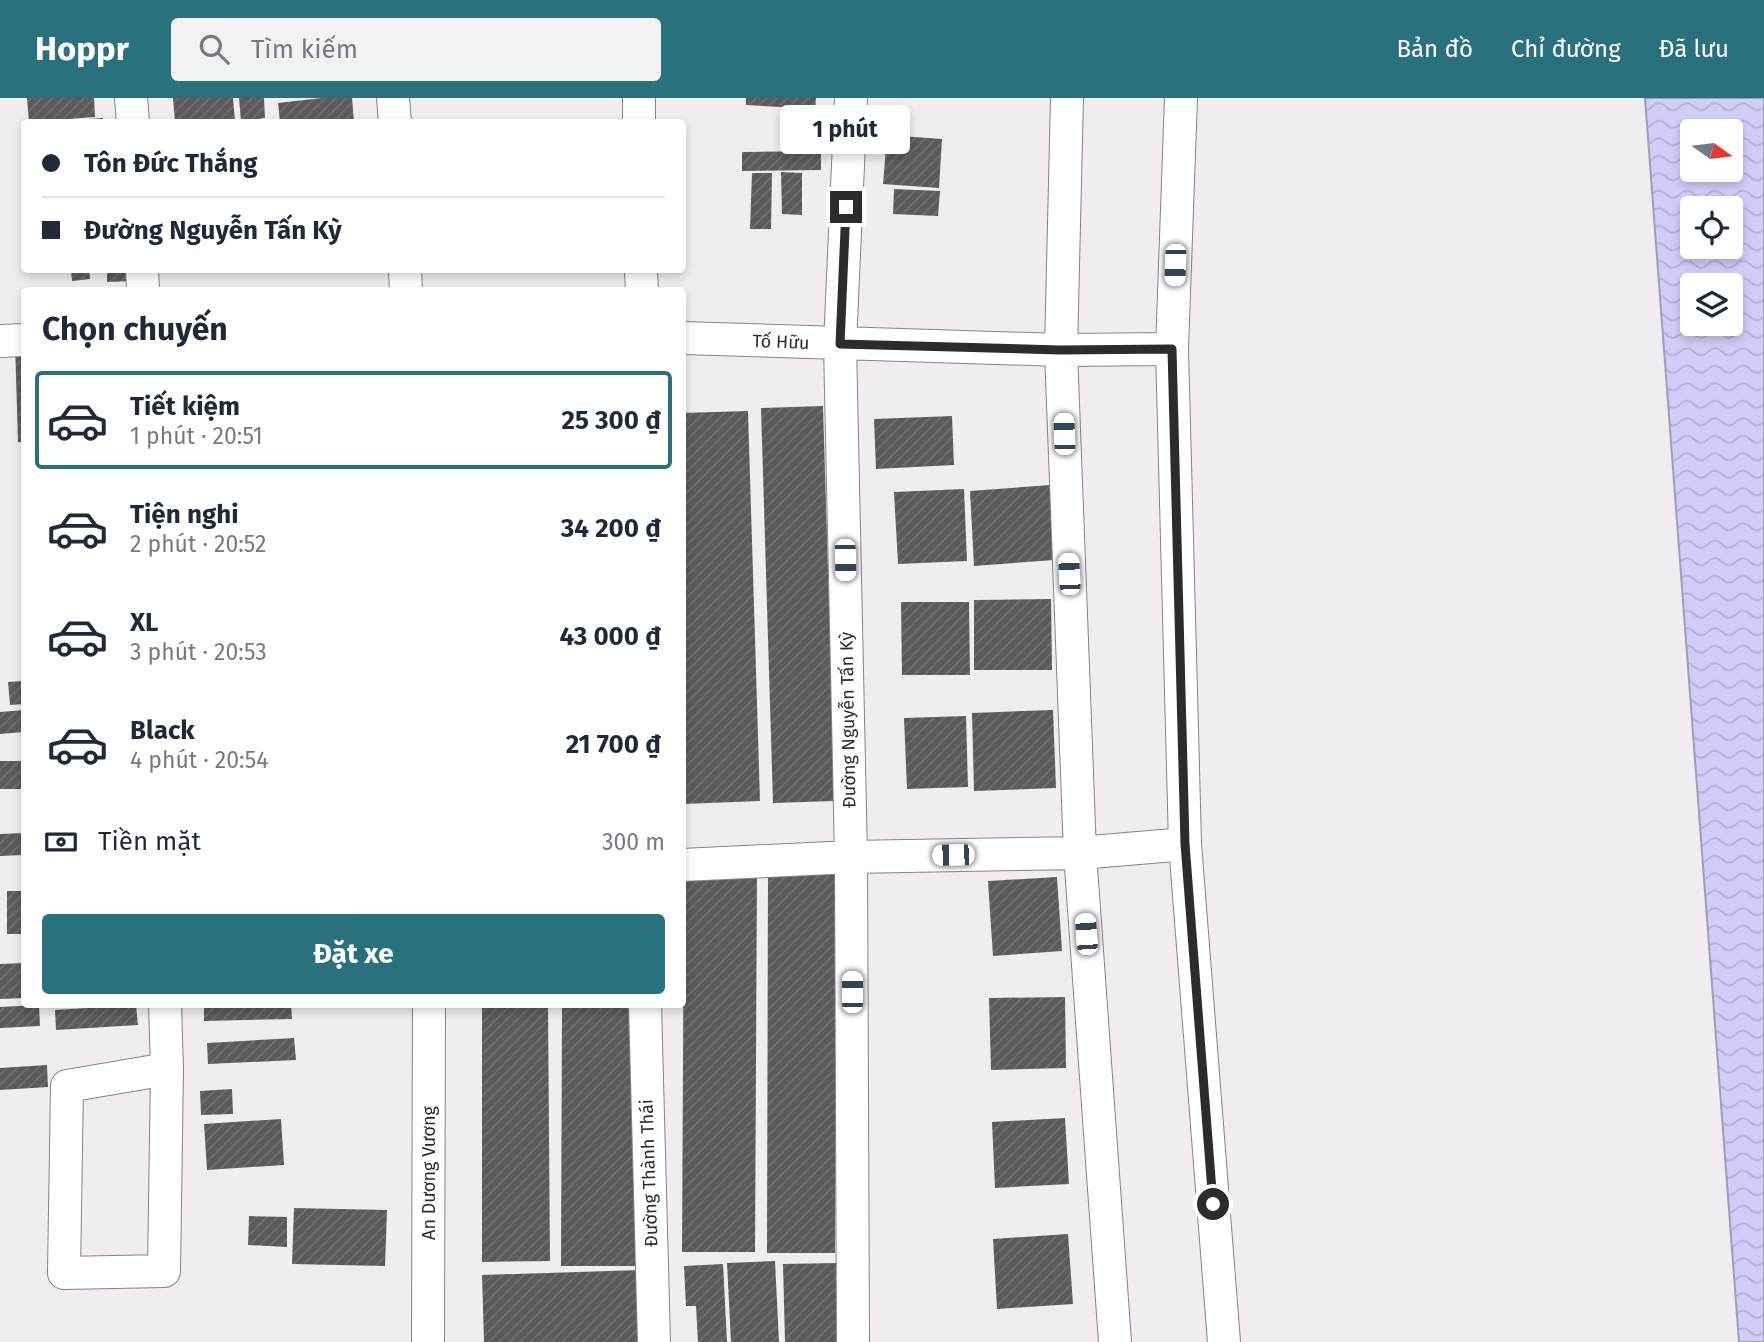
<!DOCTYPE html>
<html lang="vi">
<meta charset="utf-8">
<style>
:root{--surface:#fff;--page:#f2f2f3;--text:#1f2937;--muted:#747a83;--line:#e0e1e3;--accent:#2a717e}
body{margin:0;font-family:"Fira Sans",sans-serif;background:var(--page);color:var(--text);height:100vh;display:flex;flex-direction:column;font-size:26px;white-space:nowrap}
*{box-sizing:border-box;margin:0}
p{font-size:23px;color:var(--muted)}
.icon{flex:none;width:38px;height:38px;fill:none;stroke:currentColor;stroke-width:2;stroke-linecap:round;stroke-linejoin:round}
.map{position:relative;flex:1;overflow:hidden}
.sheet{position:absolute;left:21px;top:189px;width:665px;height:721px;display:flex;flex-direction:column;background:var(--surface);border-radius:7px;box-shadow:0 4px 10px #0003}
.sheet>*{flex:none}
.hud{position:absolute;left:21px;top:21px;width:665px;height:154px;border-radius:7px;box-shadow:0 4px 10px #0003;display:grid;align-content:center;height:154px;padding:0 21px;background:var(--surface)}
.needle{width:46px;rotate:104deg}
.fabs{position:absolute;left:1680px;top:21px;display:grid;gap:14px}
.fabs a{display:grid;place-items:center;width:63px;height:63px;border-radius:7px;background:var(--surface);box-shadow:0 4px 10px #0003;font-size:35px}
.end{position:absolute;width:32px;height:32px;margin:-16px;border:9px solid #2d2b2c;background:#fff;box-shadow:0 0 0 4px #fff}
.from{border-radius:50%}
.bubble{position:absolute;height:49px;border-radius:7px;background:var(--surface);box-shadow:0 4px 10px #0003;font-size:23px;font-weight:700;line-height:49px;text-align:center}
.car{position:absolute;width:21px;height:42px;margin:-21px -10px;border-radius:9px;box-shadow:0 0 5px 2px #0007;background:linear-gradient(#fff 24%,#345 0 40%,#fff 0 76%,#345 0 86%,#fff 0)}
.hud b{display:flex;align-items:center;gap:24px;height:66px;font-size:26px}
.hud b+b{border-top:2px solid var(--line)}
.hud i{width:18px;height:18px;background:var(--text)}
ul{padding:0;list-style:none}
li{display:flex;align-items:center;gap:21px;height:98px;margin:0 14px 10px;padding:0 7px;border:4px solid transparent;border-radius:7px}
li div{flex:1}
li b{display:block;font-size:26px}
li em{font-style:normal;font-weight:700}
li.current{border-color:var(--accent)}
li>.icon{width:63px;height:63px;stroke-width:1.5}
h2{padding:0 21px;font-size:32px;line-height:84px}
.pay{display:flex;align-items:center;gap:18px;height:77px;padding:0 21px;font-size:26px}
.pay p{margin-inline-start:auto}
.primary-button{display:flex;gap:14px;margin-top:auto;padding:14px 21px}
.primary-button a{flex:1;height:80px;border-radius:7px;background:var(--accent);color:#fff;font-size:28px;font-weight:700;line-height:80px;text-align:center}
header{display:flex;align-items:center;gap:42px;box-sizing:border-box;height:98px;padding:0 35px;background:var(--accent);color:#fff}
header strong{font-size:33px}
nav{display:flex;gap:38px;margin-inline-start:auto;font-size:24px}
.search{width:490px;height:63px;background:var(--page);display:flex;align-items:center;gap:18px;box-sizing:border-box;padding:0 24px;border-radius:7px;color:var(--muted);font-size:26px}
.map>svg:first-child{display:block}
.water{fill:url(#water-waves);stroke:#a09cbc;stroke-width:2;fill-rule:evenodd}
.building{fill:url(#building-hatch)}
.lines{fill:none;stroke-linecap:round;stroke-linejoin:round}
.minor-casing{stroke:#888386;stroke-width:34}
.minor{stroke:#fff;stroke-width:32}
.route{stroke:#2d2b2c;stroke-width:9}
.labels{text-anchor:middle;stroke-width:7;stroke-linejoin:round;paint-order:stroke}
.street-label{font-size:18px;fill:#2d2b2c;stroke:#fff}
</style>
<header>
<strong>Hoppr</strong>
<div class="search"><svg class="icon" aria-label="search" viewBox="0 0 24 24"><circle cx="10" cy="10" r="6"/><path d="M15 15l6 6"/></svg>Tìm kiếm</div>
<nav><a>Bản đồ</a><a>Chỉ đường</a><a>Đã lưu</a></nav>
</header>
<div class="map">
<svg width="1764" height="1244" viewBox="0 0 1764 1244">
<defs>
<pattern id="water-waves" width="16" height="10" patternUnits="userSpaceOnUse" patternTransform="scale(1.75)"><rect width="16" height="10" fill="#d1cdf9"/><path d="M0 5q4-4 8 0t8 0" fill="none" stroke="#b4b0d6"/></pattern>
<pattern id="building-hatch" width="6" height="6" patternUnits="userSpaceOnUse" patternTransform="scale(1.75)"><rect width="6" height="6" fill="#5d5a5e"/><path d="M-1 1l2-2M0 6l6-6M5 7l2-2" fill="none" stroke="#716e72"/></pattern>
</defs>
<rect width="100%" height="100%" fill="#f1ecef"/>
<!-- water -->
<path class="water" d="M 1645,0 L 1764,0 L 1764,1244 L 1739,1244 ZM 1692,33 L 1731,33 L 1731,72 L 1692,72 ZM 1692,110 L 1731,110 L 1731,149 L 1692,149 ZM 1692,187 L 1731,187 L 1731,226 L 1692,226 Z"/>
<!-- building -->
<path class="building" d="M 27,0 L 94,0 L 95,19 L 29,24 Z
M 173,0 L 233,0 L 235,23 L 175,24 Z
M 239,0 L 264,0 L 265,20 L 241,23 Z
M 322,0 L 352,0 L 354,24 L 280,24 L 278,5 Z
M 746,0 L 816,0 L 815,11 L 746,7 Z
M 103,20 L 103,24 L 73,24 L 73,22 Z
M 887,37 L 942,41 L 939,90 L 883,86 Z
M 821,53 L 821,72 L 742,73 L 742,54 Z
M 781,74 L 802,75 L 802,117 L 782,116 Z
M 752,75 L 772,75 L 771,131 L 750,131 Z
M 894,91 L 940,93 L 938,118 L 893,116 Z
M 71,172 L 89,172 L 90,181 L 72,183 Z
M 107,172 L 134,172 L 135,183 L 107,184 Z
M 15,245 L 24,245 L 24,344 L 18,344 Z
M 823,308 L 835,703 L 773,705 L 761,310 Z
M 748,313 L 760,703 L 683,706 L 682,315 Z
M 952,318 L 954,367 L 876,371 L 874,321 Z
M 1050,387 L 1054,462 L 974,468 L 970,393 Z
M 964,391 L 967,463 L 898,466 L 894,394 Z
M 1051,501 L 1052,572 L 974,572 L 974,502 Z
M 901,504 L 969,504 L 970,577 L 902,577 Z
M 24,583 L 24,606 L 10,607 L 8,584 Z
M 24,612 L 24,634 L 0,636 L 0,614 Z
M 1053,612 L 1056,690 L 974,693 L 972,615 Z
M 966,618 L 968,689 L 907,691 L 904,620 Z
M 0,663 L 24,663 L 24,691 L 0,691 Z
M 24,735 L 24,757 L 0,758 L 0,736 Z
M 684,773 L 757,773 L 755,1154 L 682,1154 Z
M 768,773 L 837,773 L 835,1155 L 767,1155 Z
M 1057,779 L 1062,853 L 993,858 L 988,783 Z
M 7,793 L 24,793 L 24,836 L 7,836 Z
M 24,865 L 24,900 L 0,901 L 0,866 Z
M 1065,899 L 1066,970 L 991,972 L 989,900 Z
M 204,906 L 291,906 L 292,921 L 204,923 Z
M 482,906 L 548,906 L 550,1163 L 482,1164 Z
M 562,906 L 637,906 L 636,1168 L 561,1168 Z
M 39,907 L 40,928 L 0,930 L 0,909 Z
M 136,907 L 138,927 L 56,932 L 55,912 Z
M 294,940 L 296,962 L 208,966 L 207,945 Z
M 47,967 L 48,989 L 0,992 L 0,970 Z
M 232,991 L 233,1016 L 201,1017 L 200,993 Z
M 1065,1020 L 1069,1086 L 995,1090 L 992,1024 Z
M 281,1021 L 284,1067 L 207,1072 L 204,1026 Z
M 294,1110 L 387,1112 L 385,1168 L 292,1166 Z
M 249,1118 L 287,1119 L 287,1149 L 248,1147 Z
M 1068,1136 L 1073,1206 L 997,1211 L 993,1141 Z
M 775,1163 L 779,1244 L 731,1244 L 727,1165 Z
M 838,1165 L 840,1244 L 785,1244 L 783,1166 Z
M 723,1166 L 727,1244 L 698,1244 L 696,1208 L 686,1208 L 684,1168 Z
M 641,1172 L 644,1244 L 484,1244 L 482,1177 Z"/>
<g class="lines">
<defs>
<path id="minor" d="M 131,0 L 133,24
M 393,0 L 395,24
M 639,0 L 639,24
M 851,0 L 840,246 L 851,759 L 853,1244
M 1067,0 L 1061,252 L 1080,755 L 1115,1244
M 1181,0 L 1172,251 L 1185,746 L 1224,1244
M 142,172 L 143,192
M 405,172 L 406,192
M 641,172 L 642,192
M 682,240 L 1061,252 L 1172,251
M 0,243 L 24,242
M 682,767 L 851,759 L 1080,755 L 1185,746
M 165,906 L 167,971 L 164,1173 L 64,1175 L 67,988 L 167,971
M 645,906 L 654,1244
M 428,1244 L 429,906"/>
</defs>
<!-- minor casing -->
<use href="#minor" class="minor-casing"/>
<!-- minor -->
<use href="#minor" class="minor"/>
</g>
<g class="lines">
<!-- route -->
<path class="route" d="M 846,109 L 840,246 L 1060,252 L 1172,251 L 1185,746 L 1213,1106"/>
</g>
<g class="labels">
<!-- street labels -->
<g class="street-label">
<text transform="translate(781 244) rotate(2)" y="6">Tố Hữu</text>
<text transform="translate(848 622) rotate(-91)" y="6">Đường Nguyễn Tấn Kỳ</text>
<text transform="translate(429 1075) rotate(-90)" y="6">An Dương Vương</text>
<text transform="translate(649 1075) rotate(-92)" y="6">Đường Thành Thái</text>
</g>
</g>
</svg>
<div class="fabs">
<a><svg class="needle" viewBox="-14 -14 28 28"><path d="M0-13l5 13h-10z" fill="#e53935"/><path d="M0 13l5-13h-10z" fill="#747a83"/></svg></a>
<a><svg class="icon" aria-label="locate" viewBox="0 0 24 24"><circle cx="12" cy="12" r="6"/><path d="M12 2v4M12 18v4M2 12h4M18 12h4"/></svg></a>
<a><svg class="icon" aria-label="layers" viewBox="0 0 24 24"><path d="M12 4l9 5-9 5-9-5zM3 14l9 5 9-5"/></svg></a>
</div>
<i class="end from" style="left:1213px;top:1106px"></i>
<i class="end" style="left:846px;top:109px"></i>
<div class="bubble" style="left:780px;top:7px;width:130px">1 phút</div>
<i class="car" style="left:1175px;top:167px;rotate:182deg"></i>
<i class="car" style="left:1064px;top:336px;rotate:358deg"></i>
<i class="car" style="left:845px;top:462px;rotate:179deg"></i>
<i class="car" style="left:1069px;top:476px;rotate:357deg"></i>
<i class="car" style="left:953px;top:757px;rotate:269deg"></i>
<i class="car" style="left:1086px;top:836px;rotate:356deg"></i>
<i class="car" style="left:852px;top:894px;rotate:0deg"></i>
<div class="hud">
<b><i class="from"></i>Tôn Đức Thắng</b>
<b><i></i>Đường Nguyễn Tấn Kỳ</b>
</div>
<section class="sheet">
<h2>Chọn chuyến</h2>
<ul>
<li class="current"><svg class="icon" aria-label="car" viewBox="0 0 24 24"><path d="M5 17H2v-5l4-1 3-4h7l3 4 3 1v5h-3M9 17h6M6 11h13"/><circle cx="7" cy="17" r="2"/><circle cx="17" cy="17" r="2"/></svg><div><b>Tiết kiệm</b><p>1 phút · 20:51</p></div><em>25 300 ₫</em></li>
<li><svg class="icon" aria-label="car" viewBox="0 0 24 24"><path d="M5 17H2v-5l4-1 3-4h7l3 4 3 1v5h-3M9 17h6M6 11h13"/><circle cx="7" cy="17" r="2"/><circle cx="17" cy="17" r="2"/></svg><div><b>Tiện nghi</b><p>2 phút · 20:52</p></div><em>34 200 ₫</em></li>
<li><svg class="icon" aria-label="car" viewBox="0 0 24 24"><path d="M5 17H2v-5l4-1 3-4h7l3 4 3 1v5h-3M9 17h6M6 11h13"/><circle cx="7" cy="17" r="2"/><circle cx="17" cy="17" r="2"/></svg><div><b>XL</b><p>3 phút · 20:53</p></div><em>43 000 ₫</em></li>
<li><svg class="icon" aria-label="car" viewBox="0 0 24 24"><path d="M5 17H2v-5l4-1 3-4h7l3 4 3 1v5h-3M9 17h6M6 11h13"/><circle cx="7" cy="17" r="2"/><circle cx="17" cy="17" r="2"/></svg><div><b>Black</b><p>4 phút · 20:54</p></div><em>21 700 ₫</em></li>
</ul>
<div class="pay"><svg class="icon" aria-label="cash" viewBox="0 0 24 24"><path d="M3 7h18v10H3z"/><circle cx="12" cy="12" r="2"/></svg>Tiền mặt<p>300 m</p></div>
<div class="primary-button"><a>Đặt xe</a></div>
</section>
</div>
